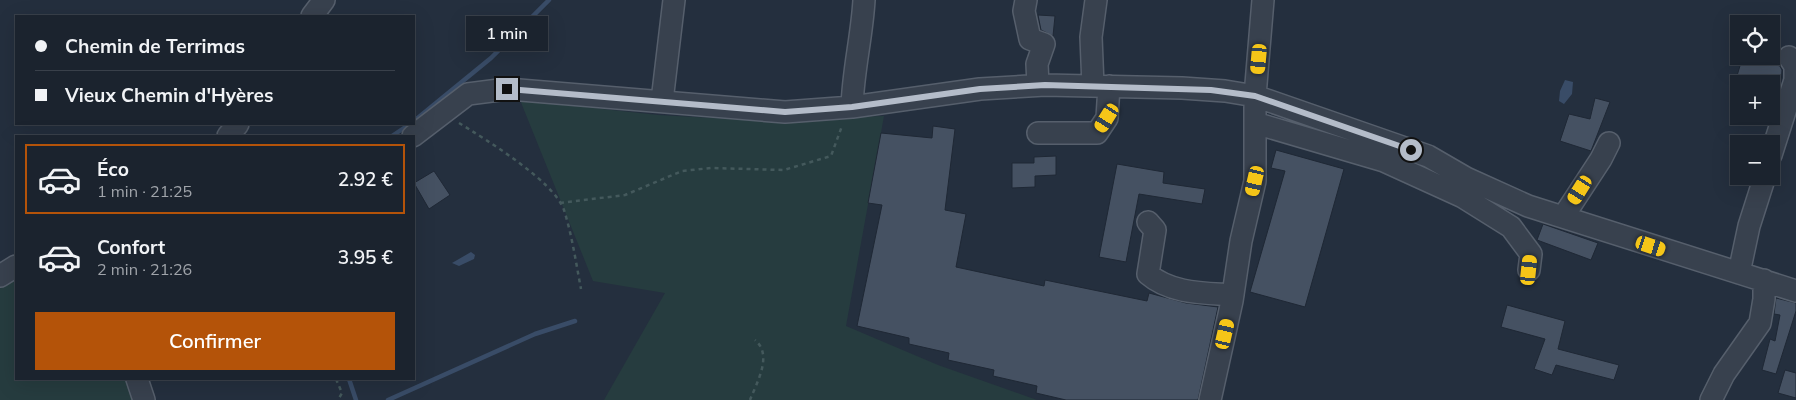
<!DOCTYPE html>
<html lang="fr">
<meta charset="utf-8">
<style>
:root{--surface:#1b232e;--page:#242b36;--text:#f1f3f6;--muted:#a0a4aa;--line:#39404a;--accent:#b45309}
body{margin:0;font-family:Mulish,sans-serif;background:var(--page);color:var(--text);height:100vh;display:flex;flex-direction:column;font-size:19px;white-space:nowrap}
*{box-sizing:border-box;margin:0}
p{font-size:16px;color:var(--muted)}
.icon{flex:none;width:28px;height:28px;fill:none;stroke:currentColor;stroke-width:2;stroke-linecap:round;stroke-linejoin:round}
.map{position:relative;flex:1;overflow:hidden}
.drawer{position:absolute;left:15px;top:135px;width:400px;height:245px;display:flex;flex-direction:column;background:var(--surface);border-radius:0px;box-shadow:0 5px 20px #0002,0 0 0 1px var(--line)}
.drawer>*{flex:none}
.hud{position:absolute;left:15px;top:15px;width:400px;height:110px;border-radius:0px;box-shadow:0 5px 20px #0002,0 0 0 1px var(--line);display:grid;align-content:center;height:110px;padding:0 20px;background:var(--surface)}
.fabs{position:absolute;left:1730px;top:15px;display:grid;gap:10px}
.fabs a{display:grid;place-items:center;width:50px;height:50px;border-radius:0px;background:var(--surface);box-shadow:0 5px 20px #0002,0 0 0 1px var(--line);font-size:25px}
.end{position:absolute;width:22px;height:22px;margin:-11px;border:6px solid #b4bcc9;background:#111;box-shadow:0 0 0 2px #111}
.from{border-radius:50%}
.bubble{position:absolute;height:35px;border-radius:0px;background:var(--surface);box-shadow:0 5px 20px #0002,0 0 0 1px var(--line);font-size:16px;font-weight:600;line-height:35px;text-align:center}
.car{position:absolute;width:15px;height:30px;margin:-15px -8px;border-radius:6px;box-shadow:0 0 4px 1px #0007;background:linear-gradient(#f5c518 24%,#345 0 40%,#f5c518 0 76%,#345 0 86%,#f5c518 0)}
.hud b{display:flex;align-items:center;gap:18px;height:48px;font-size:19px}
.hud b+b{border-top:1px solid var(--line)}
.hud i{width:12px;height:12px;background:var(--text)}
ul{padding:9px 0 0;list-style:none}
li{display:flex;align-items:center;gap:15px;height:70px;margin:0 10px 8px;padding:0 10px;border:2px solid transparent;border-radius:0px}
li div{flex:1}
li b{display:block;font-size:19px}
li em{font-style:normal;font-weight:600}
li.current{border-color:var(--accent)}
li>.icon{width:45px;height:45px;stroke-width:1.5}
.action{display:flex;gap:10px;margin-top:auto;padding:10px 20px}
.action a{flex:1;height:58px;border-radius:0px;background:var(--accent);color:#fff;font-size:20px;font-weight:600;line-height:58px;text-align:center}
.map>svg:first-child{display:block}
.green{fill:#263c3f}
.water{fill:#394c67}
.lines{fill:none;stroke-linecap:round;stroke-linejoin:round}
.stream{stroke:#394c67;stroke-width:4.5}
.building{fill:#455162;stroke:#1f2835}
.minor-casing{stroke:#565f6c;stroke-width:24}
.path{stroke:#44595c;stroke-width:2.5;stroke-dasharray:4 4;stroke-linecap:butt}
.minor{stroke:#38414e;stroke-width:21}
.route{stroke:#b4bcc9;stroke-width:6}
</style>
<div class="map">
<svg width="1796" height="400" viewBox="0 0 1796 400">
<rect width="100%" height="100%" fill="#242f3e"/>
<!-- green -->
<path class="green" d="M 520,100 L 658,115 L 750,120 L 884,116 L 846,326 L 938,365 L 1037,400 L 604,400 L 665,293 L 593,281 Z
M 16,272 L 16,379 L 129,379 L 137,400 L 0,400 L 0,282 Z"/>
<!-- water -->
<path class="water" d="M 1565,80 L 1573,82 L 1572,94 L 1564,104 L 1559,101 L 1560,91 Z
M 471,252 L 475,255 L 474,259 L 459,266 L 452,263 Z"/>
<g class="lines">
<!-- stream -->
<path class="stream" d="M 414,121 L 491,58 L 549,0
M 392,136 L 410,124
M 349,379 L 356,400
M 388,400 L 535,334 L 575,321"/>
</g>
<!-- building -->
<path class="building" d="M 1038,15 L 1055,16 L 1053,36 L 1041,30 Z
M 1743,56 L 1764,56 L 1762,61 L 1780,66 L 1782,70 L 1781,84 L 1753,84 L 1736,79 Z
M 1595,98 L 1610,102 L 1591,151 L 1560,141 L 1569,114 L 1590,119 Z
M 933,126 L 955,129 L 945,210 L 966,214 L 956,267 L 1044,286 L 1045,280 L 1147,301 L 1149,293 L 1186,303 L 1218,307 L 1198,400 L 1066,400 L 1036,393 L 1037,386 L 993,376 L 994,370 L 948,360 L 949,353 L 909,344 L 909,338 L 857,326 L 882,205 L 868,203 L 881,133 L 932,138 Z
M 1276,150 L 1344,169 L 1305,307 L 1250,292 L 1285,171 L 1271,168 Z
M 1056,156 L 1056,175 L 1035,176 L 1035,187 L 1012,188 L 1012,163 L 1034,163 L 1034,157 Z
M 1117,164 L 1164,172 L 1163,183 L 1205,189 L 1202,204 L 1139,194 L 1126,262 L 1099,257 Z
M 434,171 L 450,195 L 429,209 L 414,183 Z
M 1543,224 L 1598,243 L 1591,260 L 1537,240 Z
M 1776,298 L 1796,303 L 1796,311 L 1776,374 L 1762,370 L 1770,339 L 1775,341 L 1780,315 L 1774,314 Z
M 1507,305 L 1565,321 L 1558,349 L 1619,365 L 1614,380 L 1556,365 L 1552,375 L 1534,369 L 1545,339 L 1501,327 Z
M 1785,370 L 1796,373 L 1796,398 L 1778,393 Z"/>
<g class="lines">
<defs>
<path id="minor" d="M 1026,0 L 1024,11 L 1030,39 L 1044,44 L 1037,64 L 1038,85
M 312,16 L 324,0
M 1093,86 L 1091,37 L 1096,0
M 662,101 L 674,0
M 852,107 C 853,71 862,36 864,0
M 1255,123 L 1384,161 L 1463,197 L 1511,227 L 1531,254 L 1529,270
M 1038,133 L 1097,133 L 1107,118 L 1109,86
M 228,136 L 238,124
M 413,136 L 468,94 L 507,89 L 785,112 L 852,107 L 980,89 L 1045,85 L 1182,88 L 1225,91 L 1255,96 L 1428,156 L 1466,178 L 1528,206 L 1796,291
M 1771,155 L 1795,80 L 1795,66 L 1789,57
M 1563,217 L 1601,159 L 1609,143
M 1148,222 L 1155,230 L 1148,274 C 1171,294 1205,293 1233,295
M 1739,273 L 1749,226 L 1765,176
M 0,276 L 16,266
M 137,379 L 144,400
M 1210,400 L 1232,301 L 1241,241 L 1255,181 L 1255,96 L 1263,0
M 1711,400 L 1724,374 L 1760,323 L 1764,299 L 1764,280"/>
</defs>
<!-- minor casing -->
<use href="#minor" class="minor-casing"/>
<!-- path -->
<path class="path" d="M 459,123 C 485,139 554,181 564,210 C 572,235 576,263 581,289
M 560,203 L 625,195 L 682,171 L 711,168 L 784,170 L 831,156 L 842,126
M 336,379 L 342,393 L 338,400
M 750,400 C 757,382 773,355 755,340"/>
<!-- minor -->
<use href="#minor" class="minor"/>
</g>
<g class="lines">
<!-- route -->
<path class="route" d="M 507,89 L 785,112 L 852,107 L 980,89 L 1045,85 L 1211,90 L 1255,96 L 1411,150"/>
</g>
</svg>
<div class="fabs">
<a><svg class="icon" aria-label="locate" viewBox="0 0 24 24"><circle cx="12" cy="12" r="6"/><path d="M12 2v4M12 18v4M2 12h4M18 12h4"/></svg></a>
<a>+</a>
<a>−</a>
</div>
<i class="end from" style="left:1411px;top:150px"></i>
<i class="end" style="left:507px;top:89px"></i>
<div class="bubble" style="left:466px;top:16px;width:82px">1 min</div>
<i class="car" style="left:1259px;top:59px;rotate:185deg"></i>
<i class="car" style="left:1107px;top:118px;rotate:212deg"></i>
<i class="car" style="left:1255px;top:181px;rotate:193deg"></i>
<i class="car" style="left:1580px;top:190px;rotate:212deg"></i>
<i class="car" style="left:1651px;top:246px;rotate:108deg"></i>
<i class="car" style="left:1529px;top:270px;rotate:6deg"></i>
<i class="car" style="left:1225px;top:334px;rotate:13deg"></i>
<div class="hud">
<b><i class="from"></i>Chemin de Terrimas</b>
<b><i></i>Vieux Chemin d'Hyères</b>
</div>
<section class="drawer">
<ul>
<li class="current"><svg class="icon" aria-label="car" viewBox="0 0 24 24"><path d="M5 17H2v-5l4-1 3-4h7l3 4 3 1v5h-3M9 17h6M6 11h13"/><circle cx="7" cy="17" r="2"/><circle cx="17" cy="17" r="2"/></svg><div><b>Éco</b><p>1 min · 21:25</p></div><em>2.92 €</em></li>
<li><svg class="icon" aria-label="car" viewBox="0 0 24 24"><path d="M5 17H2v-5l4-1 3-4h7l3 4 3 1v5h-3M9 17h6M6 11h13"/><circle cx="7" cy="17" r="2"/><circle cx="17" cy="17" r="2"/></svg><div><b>Confort</b><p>2 min · 21:26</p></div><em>3.95 €</em></li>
</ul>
<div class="action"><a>Confirmer</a></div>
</section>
</div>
